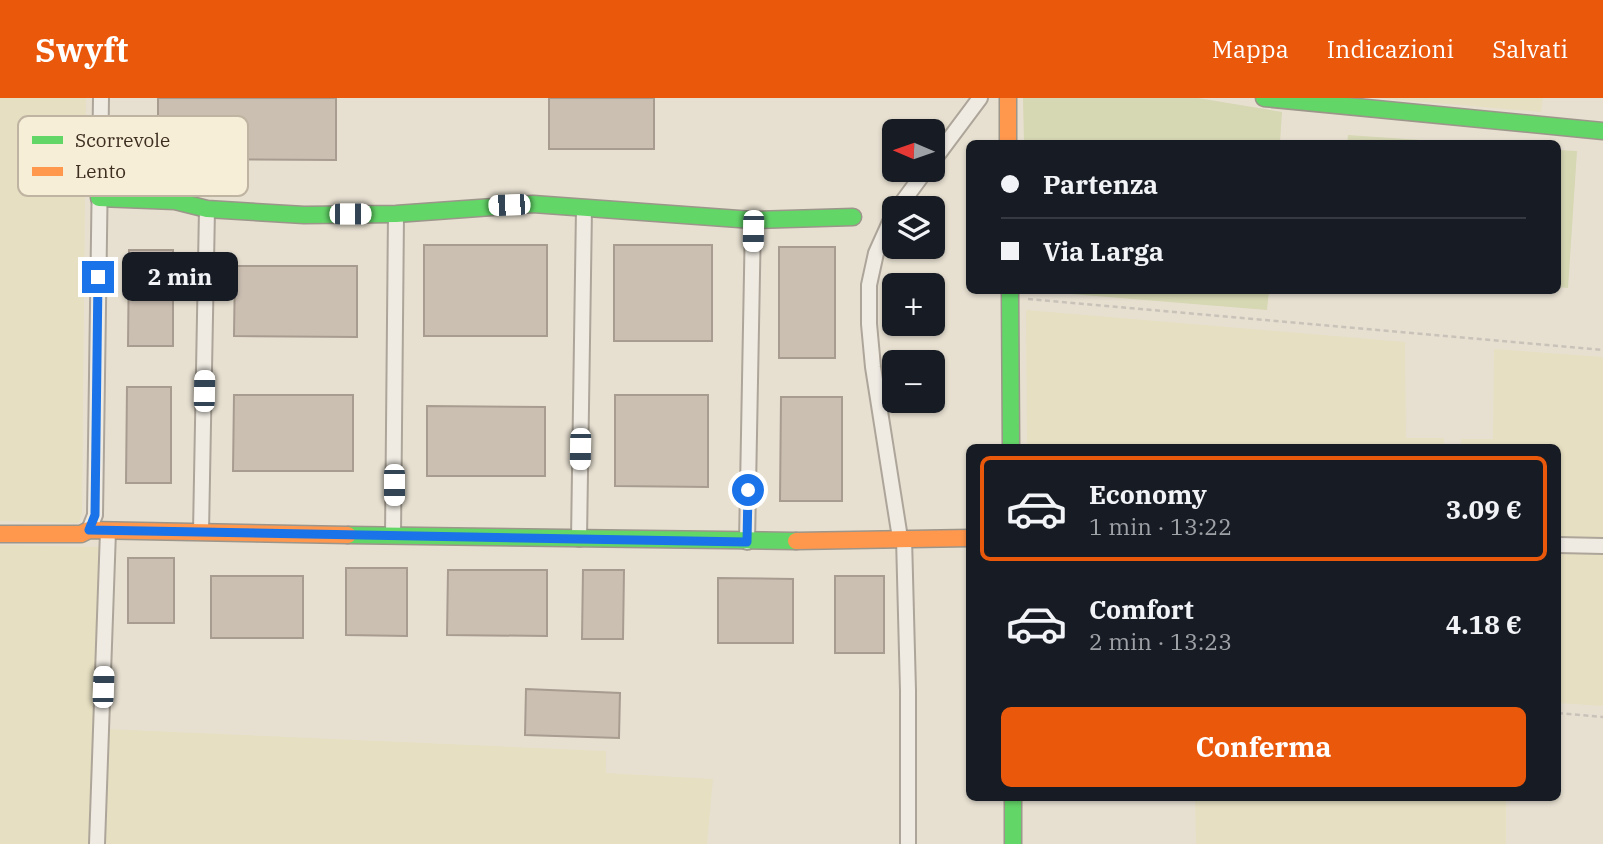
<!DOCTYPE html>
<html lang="it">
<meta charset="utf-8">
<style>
:root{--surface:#171b24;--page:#20242c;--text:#f1f3f6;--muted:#9ea1a6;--line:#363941;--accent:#ea580c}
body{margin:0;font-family:"IBM Plex Serif",serif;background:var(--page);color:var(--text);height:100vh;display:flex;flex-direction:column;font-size:26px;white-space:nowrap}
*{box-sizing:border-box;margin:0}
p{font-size:23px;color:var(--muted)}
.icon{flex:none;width:38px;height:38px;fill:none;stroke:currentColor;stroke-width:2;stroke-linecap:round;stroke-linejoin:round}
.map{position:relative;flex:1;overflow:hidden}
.side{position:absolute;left:966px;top:346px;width:595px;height:357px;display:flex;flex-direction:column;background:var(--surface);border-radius:10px;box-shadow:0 2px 5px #0004}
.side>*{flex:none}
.banner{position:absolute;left:966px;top:42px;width:595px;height:154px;border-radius:10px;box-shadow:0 2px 5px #0004;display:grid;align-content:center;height:154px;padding:0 35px;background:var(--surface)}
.needle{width:46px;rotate:272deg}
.fabs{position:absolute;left:882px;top:21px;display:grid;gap:14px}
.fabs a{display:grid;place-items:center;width:63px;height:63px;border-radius:10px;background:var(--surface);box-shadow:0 2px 5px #0004;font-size:35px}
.end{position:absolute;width:32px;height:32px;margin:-16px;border:9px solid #1a73e8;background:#fff;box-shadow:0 0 0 4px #fff}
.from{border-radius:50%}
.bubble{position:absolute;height:49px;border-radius:10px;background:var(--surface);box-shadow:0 2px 5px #0004;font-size:23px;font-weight:700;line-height:49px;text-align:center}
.car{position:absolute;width:21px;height:42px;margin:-21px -10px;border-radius:9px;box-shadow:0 0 5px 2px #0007;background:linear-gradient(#fff 24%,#345 0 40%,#fff 0 76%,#345 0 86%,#fff 0)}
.banner b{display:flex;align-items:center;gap:24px;height:66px;font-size:26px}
.banner b+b{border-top:2px solid var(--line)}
.banner i{width:18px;height:18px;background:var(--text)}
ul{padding:12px 0 0;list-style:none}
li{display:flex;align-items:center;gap:21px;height:105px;margin:0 14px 10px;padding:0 21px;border:4px solid transparent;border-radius:10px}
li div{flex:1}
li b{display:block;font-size:26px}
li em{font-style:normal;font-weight:700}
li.current{border-color:var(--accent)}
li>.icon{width:63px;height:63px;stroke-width:1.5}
.button{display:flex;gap:14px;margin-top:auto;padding:14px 35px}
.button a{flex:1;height:80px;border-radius:10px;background:var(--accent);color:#fff;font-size:28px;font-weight:700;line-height:80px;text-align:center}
header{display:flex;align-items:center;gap:42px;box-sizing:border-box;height:98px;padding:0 35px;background:var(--accent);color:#fff}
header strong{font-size:33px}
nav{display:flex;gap:38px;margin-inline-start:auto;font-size:24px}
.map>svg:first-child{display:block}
.farmland{fill:#e6dfc2}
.green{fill:#d6d7b3}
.building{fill:#cbbfb2;stroke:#a89c90;stroke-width:2}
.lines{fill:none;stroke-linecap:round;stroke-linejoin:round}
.street-casing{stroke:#ada599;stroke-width:18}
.fast-casing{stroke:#9c958a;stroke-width:19}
.slow-casing{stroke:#9c958a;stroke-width:19}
.path{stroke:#c8c2b9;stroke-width:2.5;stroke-dasharray:5 3.5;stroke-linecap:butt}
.street{stroke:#efebe3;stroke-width:14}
.fast{stroke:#63d668;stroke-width:16}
.slow{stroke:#ff974d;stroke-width:16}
.route{stroke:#1a73e8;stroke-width:9}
.key{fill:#f7eed8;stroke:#bfb4a1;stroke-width:2}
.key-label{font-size:19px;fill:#3d2e20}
</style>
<header>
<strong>Swyft</strong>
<nav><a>Mappa</a><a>Indicazioni</a><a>Salvati</a></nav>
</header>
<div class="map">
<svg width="1603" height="746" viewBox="0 0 1603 746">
<rect width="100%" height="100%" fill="#e7e0d1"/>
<!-- farmland -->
<path class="farmland" d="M 0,0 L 86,0 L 82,415 L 79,425 L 0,423 Z
M 1377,0 L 1543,0 L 1541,14 Z
M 1026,212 L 1405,244 L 1406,340 L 1444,340 L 1444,348 L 1461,348 L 1461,341 L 1493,341 L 1494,251 L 1603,259 L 1603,440 L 1558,439 L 1558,350 L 1027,350 Z
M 0,447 L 101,449 L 91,746 L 0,746 Z
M 1558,454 L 1603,455 L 1603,608 L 1558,605 Z
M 106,631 L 606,653 L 606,675 L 713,681 L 707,746 L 102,746 Z
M 1195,700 L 1506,700 L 1506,746 L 1196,746 Z"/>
<!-- green -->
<path class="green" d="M 1023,0 L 1198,0 L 1282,14 L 1280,45 L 1024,45 Z
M 1348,37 L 1465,45 L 1347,45 Z
M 1558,52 L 1577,53 L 1568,190 L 1558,189 Z
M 1034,193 L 1269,193 L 1267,212 Z"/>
<!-- building -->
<path class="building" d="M 158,0 L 336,0 L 336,62 L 158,61 Z
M 549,0 L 654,0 L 654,51 L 549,51 Z
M 424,147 L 547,147 L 547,238 L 424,238 Z
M 614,147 L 712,147 L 712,243 L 614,243 Z
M 779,149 L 835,149 L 835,260 L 779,260 Z
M 129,152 L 173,152 L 173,248 L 128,248 Z
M 235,168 L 357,168 L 357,239 L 234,238 Z
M 127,289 L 171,289 L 171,385 L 126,385 Z
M 234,297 L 353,297 L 353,373 L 233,373 Z
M 615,297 L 708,297 L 708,389 L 615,388 Z
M 781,299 L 842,299 L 842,403 L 780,403 Z
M 427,308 L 545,309 L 545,378 L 427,378 Z
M 128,460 L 174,460 L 174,525 L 128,525 Z
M 346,470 L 407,470 L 407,538 L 346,537 Z
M 448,472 L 547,472 L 547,538 L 447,537 Z
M 583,472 L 624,472 L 623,541 L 582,541 Z
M 211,478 L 303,478 L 303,540 L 211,540 Z
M 835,478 L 884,478 L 884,555 L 835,555 Z
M 718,480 L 793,481 L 793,545 L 718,545 Z
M 526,591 L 620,595 L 619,640 L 525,637 Z"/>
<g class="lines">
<defs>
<path id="street" d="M 933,63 L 980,0
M 898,110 L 926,72
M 894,115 L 876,155 L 869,187 L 869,226 L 873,269 L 900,440
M 89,432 L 95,417 L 101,0
M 201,434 L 207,111
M 393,438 L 396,116
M 904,440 L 908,593 L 908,746
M 579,441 L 584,111
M 747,444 L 753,122
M 1558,447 L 1603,448
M 97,746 L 108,433"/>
<path id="fast" d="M 1264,0 L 1603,33
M 99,100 L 175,103 L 207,111 L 304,117 L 396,116 L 533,106 L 753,122 L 853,119
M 1010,192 L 1011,350
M 348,437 L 796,443
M 1013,700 L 1013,746"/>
<path id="slow" d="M 1008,0 L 1008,46
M 0,436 L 81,436 L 89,432 L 348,437
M 796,443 L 970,440"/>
</defs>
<!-- street casing -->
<use href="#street" class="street-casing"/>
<!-- fast casing -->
<use href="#fast" class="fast-casing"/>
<!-- slow casing -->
<use href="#slow" class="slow-casing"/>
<!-- path -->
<path class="path" d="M 1028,201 L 1603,252
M 1558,615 L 1603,619"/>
<!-- street -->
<use href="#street" class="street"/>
<!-- fast -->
<use href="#fast" class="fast"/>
<!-- slow -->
<use href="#slow" class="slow"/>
</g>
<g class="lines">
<!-- route -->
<path class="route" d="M 98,179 L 95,417 L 89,432 L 747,444 L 748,392"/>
</g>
<!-- legend -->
<rect x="18" y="18" width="230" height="80" rx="10" class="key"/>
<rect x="32" y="38" width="31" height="8" fill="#63d668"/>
<rect x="32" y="69" width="31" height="9" fill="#ff974d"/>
<g class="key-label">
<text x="75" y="49">Scorrevole</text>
<text x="75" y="80">Lento</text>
</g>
</svg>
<div class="fabs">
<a><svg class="needle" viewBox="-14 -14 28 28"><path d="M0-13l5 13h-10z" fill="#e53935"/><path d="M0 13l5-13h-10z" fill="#9ea1a6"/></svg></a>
<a><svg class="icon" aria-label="layers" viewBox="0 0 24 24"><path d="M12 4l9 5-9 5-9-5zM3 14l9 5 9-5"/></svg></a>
<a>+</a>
<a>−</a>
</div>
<i class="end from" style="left:748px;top:392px"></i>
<i class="end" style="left:98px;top:179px"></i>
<div class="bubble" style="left:122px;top:154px;width:116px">2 min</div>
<i class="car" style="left:509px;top:107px;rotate:268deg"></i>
<i class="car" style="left:350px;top:116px;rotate:90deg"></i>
<i class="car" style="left:753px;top:133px;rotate:181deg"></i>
<i class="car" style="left:204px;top:293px;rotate:1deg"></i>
<i class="car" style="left:580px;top:351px;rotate:181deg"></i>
<i class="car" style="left:394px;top:387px;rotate:180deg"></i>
<i class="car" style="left:103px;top:589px;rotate:2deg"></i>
<div class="banner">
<b><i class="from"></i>Partenza</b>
<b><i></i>Via Larga</b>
</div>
<section class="side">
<ul>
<li class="current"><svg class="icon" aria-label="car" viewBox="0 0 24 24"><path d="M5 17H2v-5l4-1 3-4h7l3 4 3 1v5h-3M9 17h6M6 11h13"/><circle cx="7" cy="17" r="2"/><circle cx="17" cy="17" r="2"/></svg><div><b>Economy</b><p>1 min · 13:22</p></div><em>3.09 €</em></li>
<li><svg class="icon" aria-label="car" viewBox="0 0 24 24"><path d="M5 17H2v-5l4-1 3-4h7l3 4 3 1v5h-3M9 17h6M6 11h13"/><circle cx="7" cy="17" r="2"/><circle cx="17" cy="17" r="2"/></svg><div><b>Comfort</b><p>2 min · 13:23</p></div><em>4.18 €</em></li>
</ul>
<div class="button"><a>Conferma</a></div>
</section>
</div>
